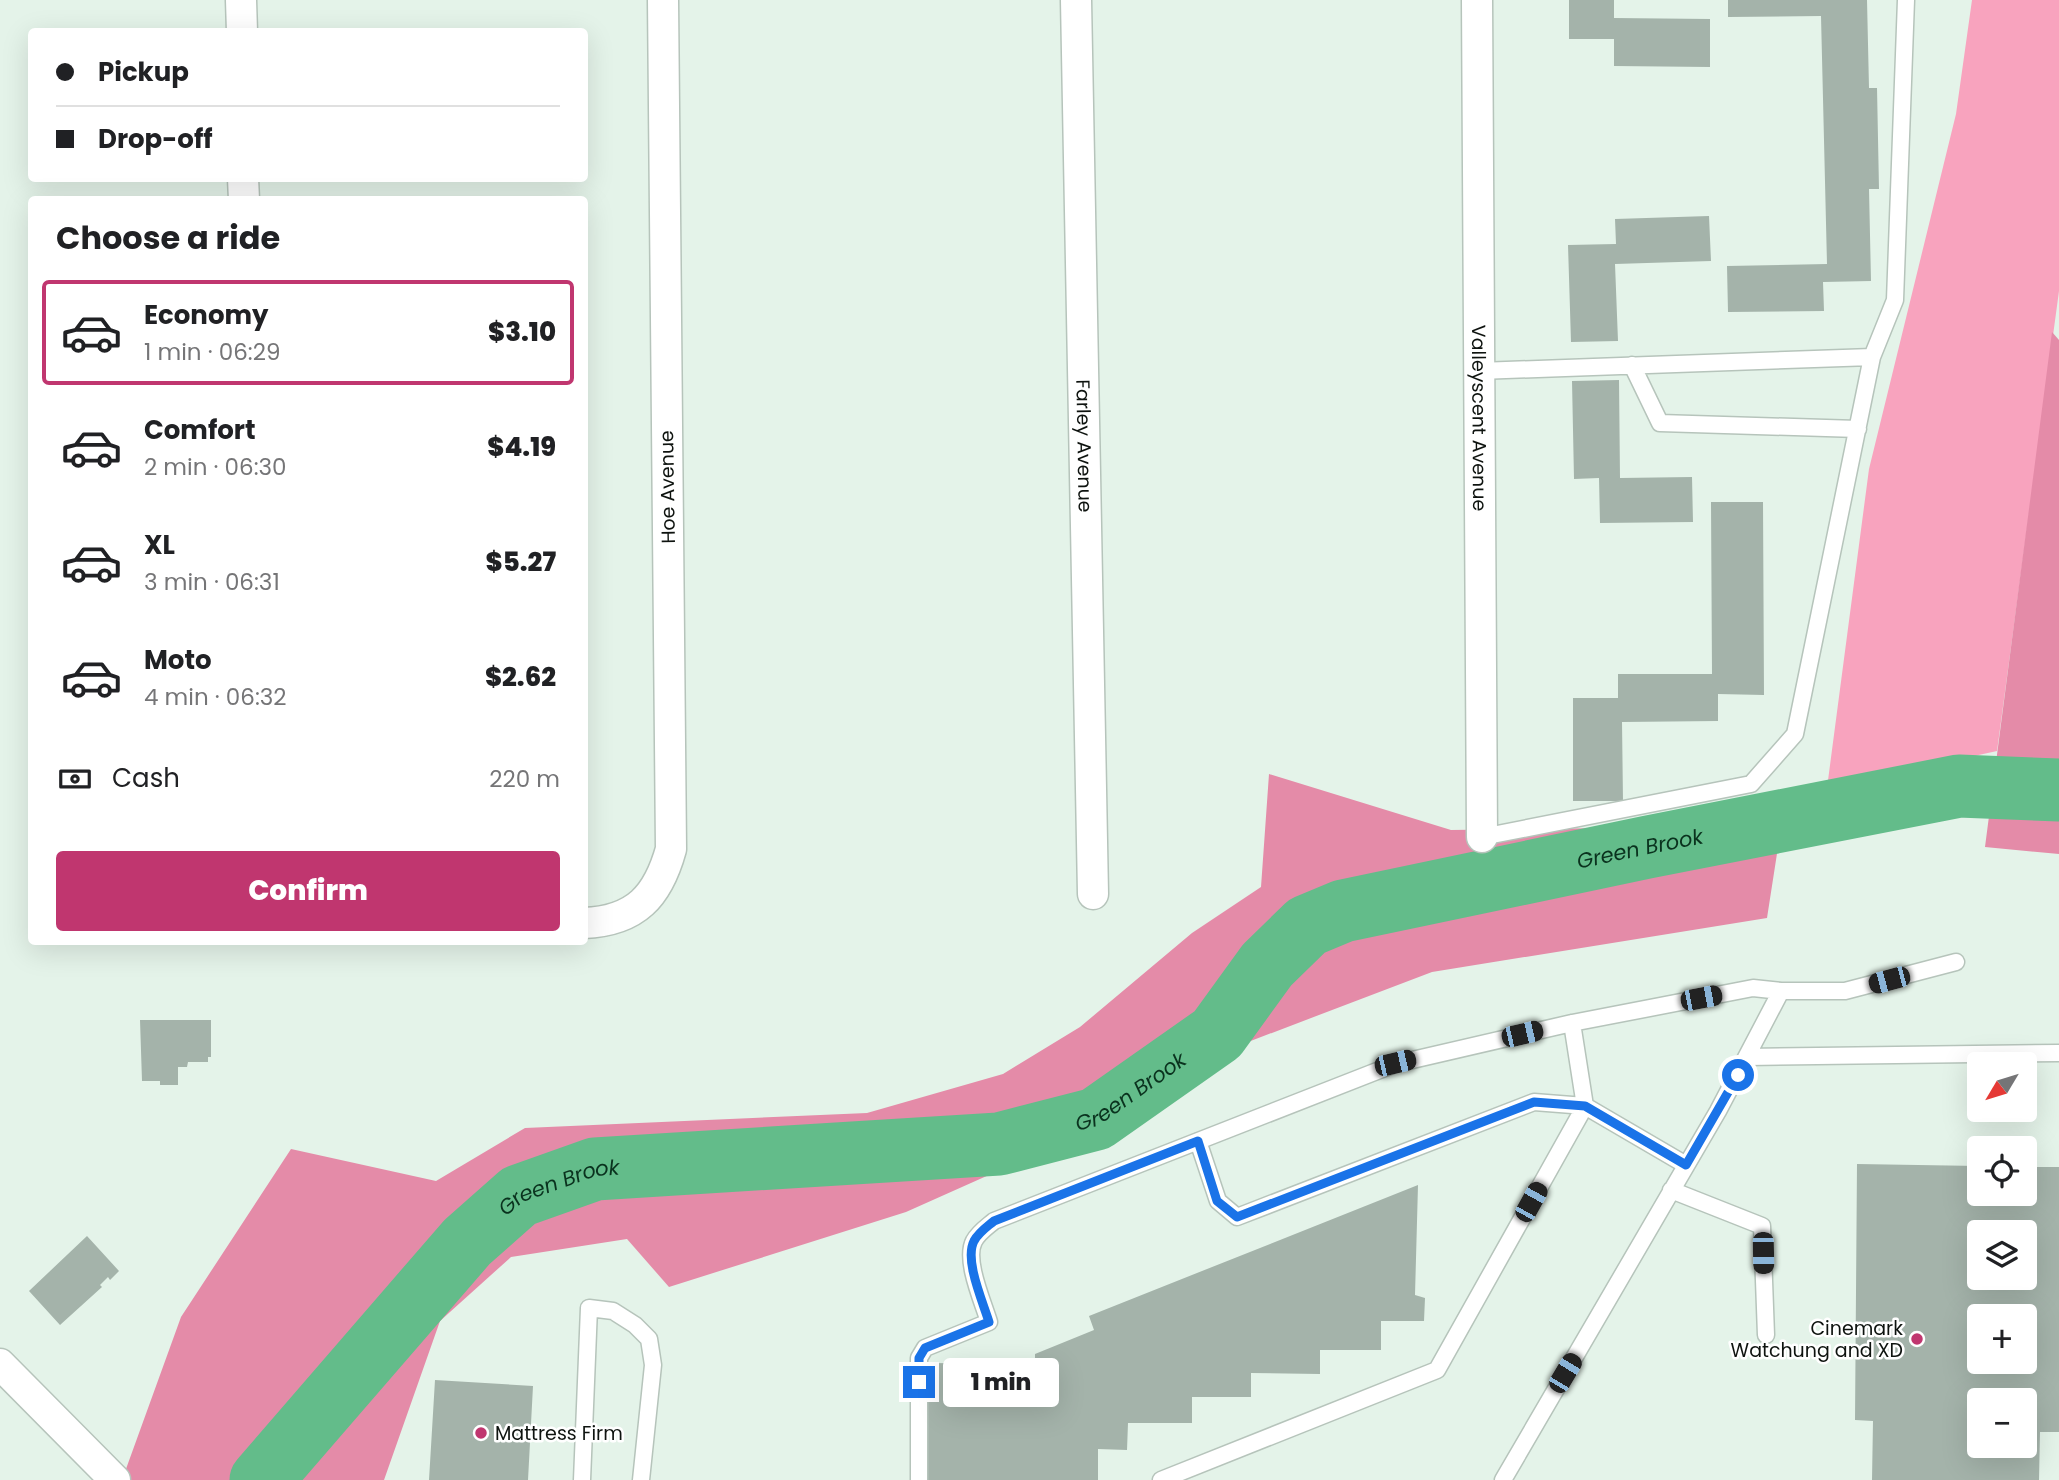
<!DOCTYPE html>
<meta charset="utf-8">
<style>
:root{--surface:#fff;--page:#f6f6f6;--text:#202124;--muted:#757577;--line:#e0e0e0;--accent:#c0366f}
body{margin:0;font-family:Poppins,sans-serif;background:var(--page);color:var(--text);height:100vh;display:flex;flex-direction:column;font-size:26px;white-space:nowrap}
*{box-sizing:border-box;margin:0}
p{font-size:23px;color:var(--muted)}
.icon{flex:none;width:38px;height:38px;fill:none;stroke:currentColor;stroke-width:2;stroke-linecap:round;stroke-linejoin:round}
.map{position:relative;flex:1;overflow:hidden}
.sheet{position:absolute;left:28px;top:196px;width:560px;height:749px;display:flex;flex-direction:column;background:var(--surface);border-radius:7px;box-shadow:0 7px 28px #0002}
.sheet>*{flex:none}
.guide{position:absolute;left:28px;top:28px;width:560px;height:154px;border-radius:7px;box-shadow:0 7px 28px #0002;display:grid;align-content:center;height:154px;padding:0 28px;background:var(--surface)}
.needle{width:46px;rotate:232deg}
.controls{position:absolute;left:1967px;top:1052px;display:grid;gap:14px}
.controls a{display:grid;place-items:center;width:70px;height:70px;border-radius:7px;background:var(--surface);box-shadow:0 7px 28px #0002;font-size:35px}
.end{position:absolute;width:32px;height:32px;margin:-16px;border:9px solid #1a73e8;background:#fff;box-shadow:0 0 0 4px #fff}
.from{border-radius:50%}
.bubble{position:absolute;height:49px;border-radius:7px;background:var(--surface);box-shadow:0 7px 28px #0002;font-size:23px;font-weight:800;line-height:49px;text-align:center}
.car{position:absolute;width:21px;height:42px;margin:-21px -10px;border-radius:9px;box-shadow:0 0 5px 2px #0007;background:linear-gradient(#222 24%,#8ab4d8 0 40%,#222 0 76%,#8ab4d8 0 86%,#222 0)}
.guide b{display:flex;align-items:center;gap:24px;height:66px;font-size:26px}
.guide b+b{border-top:2px solid var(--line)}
.guide i{width:18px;height:18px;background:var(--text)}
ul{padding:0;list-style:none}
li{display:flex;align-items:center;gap:21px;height:105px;margin:0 14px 10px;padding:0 14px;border:4px solid transparent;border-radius:7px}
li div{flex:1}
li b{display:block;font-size:26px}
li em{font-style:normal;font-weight:800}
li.selected{border-color:var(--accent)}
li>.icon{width:63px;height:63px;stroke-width:1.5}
h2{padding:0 28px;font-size:32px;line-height:84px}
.pay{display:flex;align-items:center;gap:18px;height:77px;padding:0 28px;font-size:26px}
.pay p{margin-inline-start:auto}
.action{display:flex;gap:14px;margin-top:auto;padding:14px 28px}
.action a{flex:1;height:80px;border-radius:7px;background:var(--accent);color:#fff;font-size:28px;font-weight:800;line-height:80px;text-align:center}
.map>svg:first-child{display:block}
.green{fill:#f8a3be}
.forest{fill:#e48ba8}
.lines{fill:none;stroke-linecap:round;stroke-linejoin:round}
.river{stroke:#63bc8a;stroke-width:63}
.building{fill:#a4b3aa;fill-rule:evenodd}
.lane-casing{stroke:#b6c4bb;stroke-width:19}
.street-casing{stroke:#b6c4bb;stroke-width:33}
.lane{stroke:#fff;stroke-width:16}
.street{stroke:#fff;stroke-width:30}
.route{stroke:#1a73e8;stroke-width:9}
.poi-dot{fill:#c0366f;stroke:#fff;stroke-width:2.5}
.labels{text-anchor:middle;stroke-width:5;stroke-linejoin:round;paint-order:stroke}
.street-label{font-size:19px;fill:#0e130f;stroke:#fff}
.poi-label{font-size:19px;fill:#0e130f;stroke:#fff;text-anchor:end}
.water-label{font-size:21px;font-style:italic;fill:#0a321e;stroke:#fff}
</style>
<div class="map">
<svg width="2059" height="1480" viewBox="0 0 2059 1480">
<rect width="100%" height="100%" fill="#e4f3e9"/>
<!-- green -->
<path class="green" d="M 1972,0 L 2059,0 L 2059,291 L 1997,751 L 1827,788 L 1869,469 L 1956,114 Z"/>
<!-- forest -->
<path class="forest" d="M 2052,332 L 2059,340 L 2059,854 L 1985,847 Z
M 1269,774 L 1451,830 L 1617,828 L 1785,802 L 1767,918 L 1432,972 L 1248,1042 L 1159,1105 L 1025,1159 L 906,1212 L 669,1287 L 627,1239 L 511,1257 L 440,1321 L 384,1480 L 122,1480 L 181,1317 L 291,1149 L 436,1181 L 525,1128 L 867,1113 L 1003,1074 L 1080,1027 L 1192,933 L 1261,887 Z"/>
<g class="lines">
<!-- river -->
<path class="river" id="s1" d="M 261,1480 L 467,1242 L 519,1196 L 595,1169 L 999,1144 L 1096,1119 L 1217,1034 L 1267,965 L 1307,926 L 1343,911 L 1648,847 L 1959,786 L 2059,790"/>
</g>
<!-- building -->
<path class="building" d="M 1569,0 L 1614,0 L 1614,18 L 1710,19 L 1710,67 L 1614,66 L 1614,39 L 1569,39 Z
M 1728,0 L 1867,0 L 1869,88 L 1877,88 L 1879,189 L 1869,189 L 1871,281 L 1823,282 L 1824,311 L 1728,312 L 1727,266 L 1827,264 L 1821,16 L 1728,17 Z
M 1709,216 L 1711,261 L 1615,264 L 1618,341 L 1571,342 L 1568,245 L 1616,244 L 1615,219 Z
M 1619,380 L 1620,478 L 1692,477 L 1693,522 L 1600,523 L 1599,478 L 1574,479 L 1572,381 Z
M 1711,502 L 1763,502 L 1764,695 L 1718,694 L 1718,721 L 1622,722 L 1623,801 L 1573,801 L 1573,698 L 1618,698 L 1618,674 L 1712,674 Z
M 140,1020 L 211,1020 L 211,1057 L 208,1057 L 208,1062 L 188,1062 L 187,1067 L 178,1067 L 178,1085 L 160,1085 L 160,1081 L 142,1081 Z
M 1857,1164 L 1979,1166 L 1979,1194 L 2025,1194 L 2025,1167 L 2059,1167 L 2059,1432 L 2040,1432 L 2039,1480 L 1872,1480 L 1873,1421 L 1855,1420 ZM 1979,1232 L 2025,1232 L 2025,1278 L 1979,1278 ZM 1979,1316 L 2025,1316 L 2025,1362 L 1979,1362 ZM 1979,1400 L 2025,1400 L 2025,1446 L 1979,1446 Z
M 1418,1185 L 1415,1295 L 1425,1298 L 1424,1321 L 1381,1321 L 1381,1350 L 1320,1350 L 1320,1374 L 1251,1373 L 1251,1397 L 1192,1397 L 1192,1423 L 1128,1423 L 1127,1450 L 1098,1449 L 1098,1480 L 924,1480 L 924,1363 L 1035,1364 L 1035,1354 L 1094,1330 L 1089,1316 Z
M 87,1236 L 119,1271 L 110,1280 L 108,1277 L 100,1285 L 102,1287 L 60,1325 L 29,1291 Z
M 435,1380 L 533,1386 L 528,1480 L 429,1480 Z"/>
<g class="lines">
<defs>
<path id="lane" d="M 1632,365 L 1660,423 L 1858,429
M 1479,371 L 1872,357 L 1895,300 L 1906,0
M 1482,837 L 1751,784 L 1795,734 L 1872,357
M 1747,1057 L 2059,1053
M 1198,1141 L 1218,1201 L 1237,1217 L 1534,1102 L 1585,1106 L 1686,1165
M 1671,1190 L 1762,1226 L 1766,1335
M 582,1480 L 589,1308 L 613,1311 L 635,1325 L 649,1339 L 653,1365 L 641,1480
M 919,1480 L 919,1358 L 925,1348 L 989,1322 C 983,1302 964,1260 974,1241 C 979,1232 987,1227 994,1221 L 1395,1064 L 1572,1023 L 1753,988 L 1781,991 L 1845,991 L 1956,962
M 1161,1480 L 1437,1370 L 1585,1106 L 1572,1023
M 1503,1480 L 1718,1111 L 1781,991"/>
<g id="street">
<path d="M 241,0 L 242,32"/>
<path id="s2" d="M 1076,0 L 1093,894"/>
<path id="s3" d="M 1477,0 L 1482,837"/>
<path d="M 243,178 L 244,200"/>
<path d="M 584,923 C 636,921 658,896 671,849 L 663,0"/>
<path d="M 0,1364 L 115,1480"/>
</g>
</defs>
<!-- lane casing -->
<use href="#lane" class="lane-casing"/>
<!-- street casing -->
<use href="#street" class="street-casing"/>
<!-- lane -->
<use href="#lane" class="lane"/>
<!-- street -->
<use href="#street" class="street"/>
</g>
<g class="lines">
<!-- route -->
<path class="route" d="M 919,1382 L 919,1358 L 925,1348 L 989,1322 C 983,1302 964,1260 974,1241 C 979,1232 987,1227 994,1221 L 1198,1141 L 1217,1201 L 1237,1217 L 1534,1102 L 1585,1106 L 1686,1165 L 1738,1075"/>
</g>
<!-- markers -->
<g class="poi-dot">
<circle cx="1917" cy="1339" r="7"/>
<circle cx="481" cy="1433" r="7"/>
</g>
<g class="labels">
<!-- street labels -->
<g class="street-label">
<text dy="7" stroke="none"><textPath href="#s3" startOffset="418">Valleyscent Avenue</textPath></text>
<text dy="7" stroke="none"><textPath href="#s2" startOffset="446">Farley Avenue</textPath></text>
<text transform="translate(667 487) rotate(-91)" y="7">Hoe Avenue</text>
</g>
<!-- poi labels -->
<g class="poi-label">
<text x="1903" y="1335">Cinemark<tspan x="1903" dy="22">Watchung and XD</tspan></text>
<text x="495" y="1440" text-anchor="start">Mattress Firm</text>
</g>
<!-- water labels -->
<g class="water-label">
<text dy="7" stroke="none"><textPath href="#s1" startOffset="1601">Green Brook</textPath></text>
<text dy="7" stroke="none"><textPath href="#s1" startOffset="1013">Green Brook</textPath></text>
<text dy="7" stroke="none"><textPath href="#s1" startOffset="425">Green Brook</textPath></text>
</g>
</g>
</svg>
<div class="controls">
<a><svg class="needle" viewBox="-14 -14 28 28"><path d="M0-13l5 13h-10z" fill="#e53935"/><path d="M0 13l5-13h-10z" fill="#757577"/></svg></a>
<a><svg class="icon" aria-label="locate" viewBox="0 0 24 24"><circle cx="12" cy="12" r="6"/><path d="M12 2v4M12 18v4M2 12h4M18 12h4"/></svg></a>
<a><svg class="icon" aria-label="layers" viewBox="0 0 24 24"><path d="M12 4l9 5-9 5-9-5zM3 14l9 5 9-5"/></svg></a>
<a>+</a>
<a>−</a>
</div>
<i class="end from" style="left:1738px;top:1075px"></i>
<i class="end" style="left:919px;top:1382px"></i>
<div class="bubble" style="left:943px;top:1358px;width:116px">1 min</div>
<i class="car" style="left:1889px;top:980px;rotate:255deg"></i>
<i class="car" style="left:1701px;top:998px;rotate:79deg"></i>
<i class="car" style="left:1522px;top:1034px;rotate:77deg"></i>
<i class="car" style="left:1395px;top:1063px;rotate:77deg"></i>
<i class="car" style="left:1531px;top:1202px;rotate:29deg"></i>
<i class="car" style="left:1763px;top:1253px;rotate:179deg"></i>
<i class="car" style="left:1565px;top:1373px;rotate:31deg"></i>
<div class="guide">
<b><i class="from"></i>Pickup</b>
<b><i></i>Drop-off</b>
</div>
<section class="sheet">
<h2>Choose a ride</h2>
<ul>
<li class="selected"><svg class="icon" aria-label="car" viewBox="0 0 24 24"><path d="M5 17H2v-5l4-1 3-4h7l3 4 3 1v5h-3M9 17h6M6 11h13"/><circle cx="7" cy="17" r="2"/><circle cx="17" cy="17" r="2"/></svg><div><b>Economy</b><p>1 min · 06:29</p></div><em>$3.10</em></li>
<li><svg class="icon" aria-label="car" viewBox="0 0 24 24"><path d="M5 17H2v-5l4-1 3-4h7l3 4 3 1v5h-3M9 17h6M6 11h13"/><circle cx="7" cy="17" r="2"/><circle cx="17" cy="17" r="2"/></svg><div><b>Comfort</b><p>2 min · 06:30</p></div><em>$4.19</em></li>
<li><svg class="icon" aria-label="car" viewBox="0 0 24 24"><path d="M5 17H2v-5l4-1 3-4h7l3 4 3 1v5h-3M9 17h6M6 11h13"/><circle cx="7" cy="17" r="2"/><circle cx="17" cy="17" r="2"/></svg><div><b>XL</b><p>3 min · 06:31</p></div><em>$5.27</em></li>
<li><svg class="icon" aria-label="car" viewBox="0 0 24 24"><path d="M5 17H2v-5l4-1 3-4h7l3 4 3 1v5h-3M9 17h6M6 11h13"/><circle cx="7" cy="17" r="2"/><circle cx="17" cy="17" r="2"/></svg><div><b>Moto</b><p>4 min · 06:32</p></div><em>$2.62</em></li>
</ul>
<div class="pay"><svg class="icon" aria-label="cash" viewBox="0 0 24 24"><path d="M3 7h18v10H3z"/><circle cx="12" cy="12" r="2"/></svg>Cash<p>220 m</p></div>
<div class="action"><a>Confirm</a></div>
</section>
</div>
